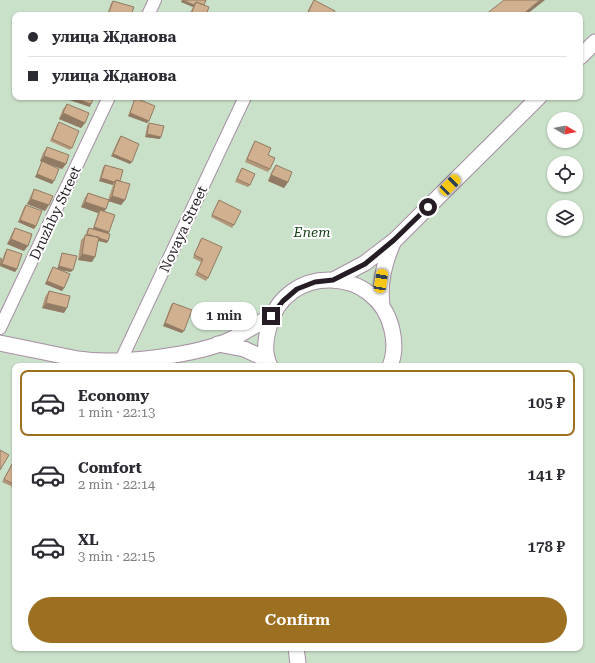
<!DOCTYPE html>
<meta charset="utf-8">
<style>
:root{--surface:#fff;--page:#f2f2f3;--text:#2b2b33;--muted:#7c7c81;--line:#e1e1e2;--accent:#9d7021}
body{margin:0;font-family:"Roboto Serif",serif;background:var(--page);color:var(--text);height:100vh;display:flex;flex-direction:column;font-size:15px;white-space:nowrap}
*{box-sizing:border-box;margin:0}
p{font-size:13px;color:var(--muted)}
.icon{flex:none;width:22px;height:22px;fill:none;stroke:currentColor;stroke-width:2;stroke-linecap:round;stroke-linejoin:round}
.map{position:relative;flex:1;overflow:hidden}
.panel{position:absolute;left:12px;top:363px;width:571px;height:288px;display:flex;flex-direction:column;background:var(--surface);border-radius:8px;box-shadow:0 1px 3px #0004}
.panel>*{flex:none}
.top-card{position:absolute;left:12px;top:12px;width:571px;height:88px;border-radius:8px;box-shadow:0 1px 3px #0004;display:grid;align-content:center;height:88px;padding:0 16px;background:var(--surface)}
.needle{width:26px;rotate:100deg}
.buttons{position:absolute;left:547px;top:112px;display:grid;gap:8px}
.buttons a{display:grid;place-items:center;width:36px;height:36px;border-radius:50%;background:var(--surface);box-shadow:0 1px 3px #0004;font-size:20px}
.end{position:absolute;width:18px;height:18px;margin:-9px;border:5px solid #261c25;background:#fff;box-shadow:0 0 0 2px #fff}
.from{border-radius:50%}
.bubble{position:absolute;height:28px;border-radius:14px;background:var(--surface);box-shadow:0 1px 3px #0004;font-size:13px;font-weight:600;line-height:28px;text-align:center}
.car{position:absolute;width:12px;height:24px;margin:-12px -6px;border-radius:5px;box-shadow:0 0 3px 1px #0007;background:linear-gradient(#f5c518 24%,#345 0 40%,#f5c518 0 76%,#345 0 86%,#f5c518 0)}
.top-card b{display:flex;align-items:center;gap:14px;height:38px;font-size:15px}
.top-card b+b{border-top:1px solid var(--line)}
.top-card i{width:10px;height:10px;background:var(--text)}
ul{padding:7px 0 0;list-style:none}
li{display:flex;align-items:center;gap:12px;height:66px;margin:0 8px 6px;padding:0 8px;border:2px solid transparent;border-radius:8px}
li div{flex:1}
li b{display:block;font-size:15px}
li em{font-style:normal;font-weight:600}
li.on{border-color:var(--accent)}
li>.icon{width:36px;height:36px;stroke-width:1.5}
.primary-button{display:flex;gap:8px;margin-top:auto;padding:8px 16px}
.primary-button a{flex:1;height:46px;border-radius:24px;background:var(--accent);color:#fff;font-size:16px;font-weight:600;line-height:46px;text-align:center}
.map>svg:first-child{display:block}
.green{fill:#cae1c9;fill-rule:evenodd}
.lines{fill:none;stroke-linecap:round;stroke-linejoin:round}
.minor-casing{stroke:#a78ea4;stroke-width:14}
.tertiary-casing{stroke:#a78ea4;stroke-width:17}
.minor{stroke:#fff;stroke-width:12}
.tertiary{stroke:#fff;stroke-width:15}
.wall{fill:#b3977b}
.shaded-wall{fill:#927b64}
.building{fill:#d0b08f;stroke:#927b64}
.route{stroke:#261c25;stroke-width:5}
.labels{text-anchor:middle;stroke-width:4;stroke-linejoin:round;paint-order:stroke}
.street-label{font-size:14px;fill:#261c25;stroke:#fff}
.park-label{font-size:14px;font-style:italic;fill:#174518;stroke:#fff}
</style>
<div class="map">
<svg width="595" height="663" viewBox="0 0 595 663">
<rect width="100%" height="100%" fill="#fcf1fa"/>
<!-- green -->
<path class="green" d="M 0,0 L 595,0 L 595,663 L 0,663 ZM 15,15 L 580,15 L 580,97 L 15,97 ZM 554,119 L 576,119 L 576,141 L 554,141 ZM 554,163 L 576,163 L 576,185 L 554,185 ZM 554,207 L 576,207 L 576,229 L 554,229 ZM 15,366 L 580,366 L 580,648 L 15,648 Z"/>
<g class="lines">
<defs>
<path id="minor" d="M 148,15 L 155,0
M 0,328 L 109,97
M 121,360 L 245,97"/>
<path id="tertiary" d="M 580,57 L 595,42
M 333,280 L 365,263 L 395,240 L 539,97
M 382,305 C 379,282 384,263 393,243
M 0,343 C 26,348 52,354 78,359 C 116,365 197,356 232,339 C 245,332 258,324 271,316
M 218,344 L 244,349 L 266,359
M 270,366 C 264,354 265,340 269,327 C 284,263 378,265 392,330 C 395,343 395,354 390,366
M 296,648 L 298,663"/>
</defs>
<!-- minor casing -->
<use href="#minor" class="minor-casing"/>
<!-- tertiary casing -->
<use href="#tertiary" class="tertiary-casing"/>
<!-- minor -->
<use href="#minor" class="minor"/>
<!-- tertiary -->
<use href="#tertiary" class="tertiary"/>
</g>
<!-- wall -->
<path class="wall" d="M 182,0 L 206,0 L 204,5 L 206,15 L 189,15 L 193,7 L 181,2 Z
M 314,0 L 333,15 L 306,15 L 310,6 Z
M 113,1 L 131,15 L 107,15 L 111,3 Z
M 135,98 L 149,121 L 147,123 L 128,116 L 134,101 Z
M 67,104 L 85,123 L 81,128 L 59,119 L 63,109 Z
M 59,122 L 72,148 L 70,150 L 50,141 L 57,125 Z
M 149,123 L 160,139 L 145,137 L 147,126 Z
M 121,136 L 130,164 L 111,156 L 119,138 Z
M 255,141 L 268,155 L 270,169 L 268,172 L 245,162 L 253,144 Z
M 47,147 L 66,164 L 62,169 L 49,164 L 52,184 L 35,177 L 42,162 L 40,161 L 43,153 Z
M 105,165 L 120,181 L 125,200 L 121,205 L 108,201 L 104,212 L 109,232 L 108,234 L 107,243 L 98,241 L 92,262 L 78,260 L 81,240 L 86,235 L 87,230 L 89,228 L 93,229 L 98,213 L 81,207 L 84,199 L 88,193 L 108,200 L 113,185 L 99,181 L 103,167 Z
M 276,165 L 288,182 L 284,188 L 268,181 L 272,171 Z
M 242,168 L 250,185 L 248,187 L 235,182 L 240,171 Z
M 34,189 L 45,211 L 27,204 L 31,195 Z
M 219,200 L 234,225 L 232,228 L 211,217 Z
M 26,205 L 36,226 L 34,229 L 18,222 L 24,207 Z
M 15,228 L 24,251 L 7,244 L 12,233 Z
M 202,238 L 208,278 L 206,281 L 195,275 L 201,262 L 193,258 L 200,240 Z
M 7,249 L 17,269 L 15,272 L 0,266 L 5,252 Z
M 62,253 L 71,272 L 59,270 L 64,288 L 62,291 L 45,284 L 51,270 L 53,267 L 57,269 L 61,256 Z
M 49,291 L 64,313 L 42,308 L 45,297 Z
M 173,303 L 182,333 L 163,326 L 171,305 Z
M 15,458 L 15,484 L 13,487 L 2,482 Z"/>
<!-- shaded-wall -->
<path class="shaded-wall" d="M 182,0 L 194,5 L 193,7 L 181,2 Z
M 540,0 L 545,0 L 526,15 L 522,15 Z
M 71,97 L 91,104 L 90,107 L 69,100 Z
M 63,113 L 85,123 L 81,128 L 59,119 Z
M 130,113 L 149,121 L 147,123 L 128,116 Z
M 147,134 L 161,137 L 160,139 L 145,137 Z
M 113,154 L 132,162 L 130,164 L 111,156 Z
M 44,156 L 66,164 L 62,169 L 40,161 Z
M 37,174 L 54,181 L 52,184 L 35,177 Z
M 271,175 L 288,182 L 284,188 L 268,181 Z
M 101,178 L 114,182 L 113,185 L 99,181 Z
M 112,196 L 125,200 L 121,205 L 108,201 Z
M 31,199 L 49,205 L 45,211 L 27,204 Z
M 85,202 L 106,209 L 102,214 L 100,210 L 98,213 L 81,207 Z
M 20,220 L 36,226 L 34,229 L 18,222 Z
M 94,227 L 109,232 L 107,235 L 92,230 Z
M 87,234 L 108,241 L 107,243 L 85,237 Z
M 11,239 L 28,246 L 24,251 L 7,244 Z
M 82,254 L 95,257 L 92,262 L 78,260 Z
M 2,264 L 17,269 L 15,272 L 0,266 Z
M 59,266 L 73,270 L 71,272 L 57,269 Z
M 47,281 L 64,288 L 62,291 L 45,284 Z
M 46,303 L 67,308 L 64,313 L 42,308 Z
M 165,323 L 184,331 L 182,333 L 163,326 Z"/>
<!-- building -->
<path class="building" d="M 183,0 L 206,0 L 204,5 L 196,2 L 194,5 Z
M 314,0 L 335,11 L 333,15 L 307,15 Z
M 504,0 L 540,0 L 522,15 L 485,15 Z
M 113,1 L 134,7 L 131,15 L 108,15 Z
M 196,2 L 209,7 L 206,15 L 193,15 L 191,14 Z
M 71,97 L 94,97 L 91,104 Z
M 135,98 L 155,106 L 149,121 L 130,113 Z
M 67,104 L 89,113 L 85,123 L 63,113 Z
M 59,122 L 79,131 L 72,148 L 52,139 Z
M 149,123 L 164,126 L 161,137 L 147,134 Z
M 121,136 L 139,144 L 132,162 L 113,154 Z
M 255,141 L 271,148 L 268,155 L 275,158 L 270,169 L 247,159 Z
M 47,147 L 69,155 L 66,164 L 44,156 Z
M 42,161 L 59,169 L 54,181 L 37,174 Z
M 105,165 L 123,170 L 120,181 L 116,180 L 114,182 L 101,178 Z
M 276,165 L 292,172 L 288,182 L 271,175 Z
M 242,168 L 255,174 L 250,185 L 237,179 Z
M 116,180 L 130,184 L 125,200 L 112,196 Z
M 34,189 L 53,196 L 49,205 L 31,199 Z
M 88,193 L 109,200 L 106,209 L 85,202 Z
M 219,200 L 241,211 L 234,225 L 212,215 Z
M 26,205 L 42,211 L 36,226 L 20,220 Z
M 100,210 L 115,215 L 109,232 L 94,227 Z
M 15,228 L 32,234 L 28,246 L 11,239 Z
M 89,228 L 110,234 L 108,241 L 87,234 Z
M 85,235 L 99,237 L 95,257 L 82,254 Z
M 202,238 L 222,247 L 208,278 L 197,272 L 203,259 L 194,255 Z
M 7,249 L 22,254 L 17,269 L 2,264 Z
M 62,253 L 77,256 L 73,270 L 59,266 Z
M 0,258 L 2,259 L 0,266 Z
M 53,267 L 70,274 L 64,288 L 47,281 Z
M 49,291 L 70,296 L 67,308 L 46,303 Z
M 173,303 L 192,310 L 184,331 L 165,323 Z
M 0,450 L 9,455 L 0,470 Z
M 15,459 L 15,485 L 4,479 Z"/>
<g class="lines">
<!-- route -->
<path class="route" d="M 271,316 L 283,301 L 297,289 L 315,282 L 333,280 L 365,264 L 394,240 L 428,207"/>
</g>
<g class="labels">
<!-- street labels -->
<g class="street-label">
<text transform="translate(55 213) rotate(-65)" y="5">Druzhby Street</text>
<text transform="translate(183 229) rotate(-65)" y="5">Novaya Street</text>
</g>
<!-- park labels -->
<g class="park-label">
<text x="312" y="237">Enem</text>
</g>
</g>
</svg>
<div class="buttons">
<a><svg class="needle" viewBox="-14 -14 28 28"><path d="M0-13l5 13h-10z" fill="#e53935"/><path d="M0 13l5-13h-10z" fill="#7c7c81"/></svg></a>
<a><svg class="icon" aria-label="locate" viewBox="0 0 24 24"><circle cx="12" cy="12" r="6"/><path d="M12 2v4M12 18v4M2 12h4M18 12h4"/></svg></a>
<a><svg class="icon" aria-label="layers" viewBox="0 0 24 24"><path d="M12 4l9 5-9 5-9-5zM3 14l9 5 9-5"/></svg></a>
</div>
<i class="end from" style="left:428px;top:207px"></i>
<i class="end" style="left:271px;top:316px"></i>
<div class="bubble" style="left:191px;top:302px;width:66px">1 min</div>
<i class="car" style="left:450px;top:185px;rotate:45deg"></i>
<i class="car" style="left:381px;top:281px;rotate:9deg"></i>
<div class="top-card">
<b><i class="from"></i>улица Жданова</b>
<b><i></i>улица Жданова</b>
</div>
<section class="panel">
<ul>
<li class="on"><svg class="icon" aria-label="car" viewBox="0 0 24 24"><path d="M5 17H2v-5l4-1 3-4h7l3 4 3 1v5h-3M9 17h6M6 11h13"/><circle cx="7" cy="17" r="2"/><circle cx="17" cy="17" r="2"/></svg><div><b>Economy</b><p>1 min · 22:13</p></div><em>105 ₽</em></li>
<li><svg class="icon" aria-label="car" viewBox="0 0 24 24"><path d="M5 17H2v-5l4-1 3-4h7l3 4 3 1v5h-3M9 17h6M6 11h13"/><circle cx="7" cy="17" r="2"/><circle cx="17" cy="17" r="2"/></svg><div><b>Comfort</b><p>2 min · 22:14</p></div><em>141 ₽</em></li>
<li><svg class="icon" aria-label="car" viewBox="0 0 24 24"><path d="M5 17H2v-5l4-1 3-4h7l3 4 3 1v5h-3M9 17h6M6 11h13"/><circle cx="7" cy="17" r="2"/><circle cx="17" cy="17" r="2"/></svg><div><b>XL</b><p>3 min · 22:15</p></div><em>178 ₽</em></li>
</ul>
<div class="primary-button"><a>Confirm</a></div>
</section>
</div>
